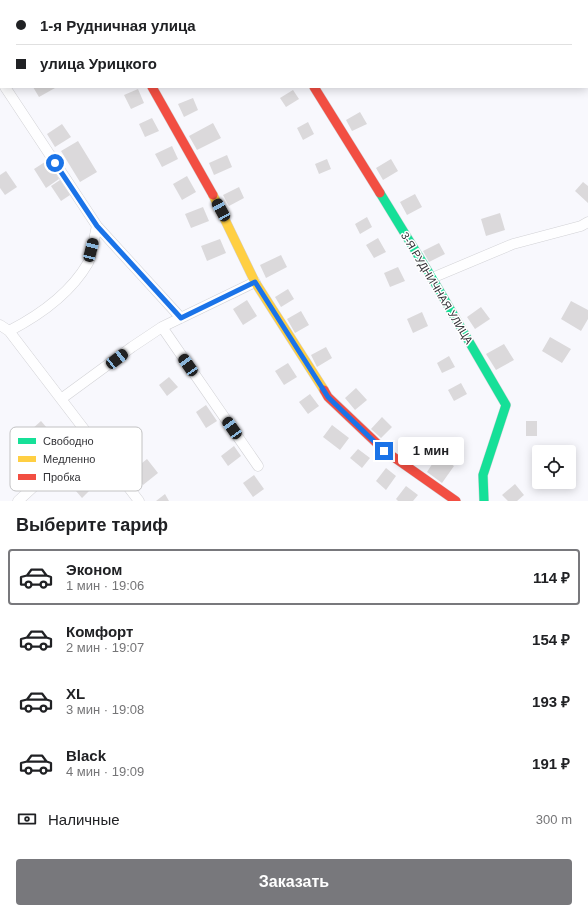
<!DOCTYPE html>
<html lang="ru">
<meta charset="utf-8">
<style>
:root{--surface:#fff;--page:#f2f2f2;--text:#202124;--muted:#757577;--line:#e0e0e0;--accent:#78787c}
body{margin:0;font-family:Helvetica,sans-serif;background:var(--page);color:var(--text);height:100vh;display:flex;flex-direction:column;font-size:15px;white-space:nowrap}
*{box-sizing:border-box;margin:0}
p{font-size:13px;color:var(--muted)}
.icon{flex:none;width:22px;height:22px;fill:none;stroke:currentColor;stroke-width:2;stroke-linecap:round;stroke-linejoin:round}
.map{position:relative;height:501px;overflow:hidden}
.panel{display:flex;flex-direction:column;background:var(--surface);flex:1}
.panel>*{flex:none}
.hud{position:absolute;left:0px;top:0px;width:588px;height:88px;box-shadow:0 2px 10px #0003;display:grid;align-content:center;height:88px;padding:0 16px;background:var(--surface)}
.fabs{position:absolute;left:532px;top:445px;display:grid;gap:8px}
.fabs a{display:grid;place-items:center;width:44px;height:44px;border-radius:4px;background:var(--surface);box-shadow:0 2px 10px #0003;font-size:20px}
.end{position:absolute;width:18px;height:18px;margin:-9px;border:5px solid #1a73e8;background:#fff;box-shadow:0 0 0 2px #fff}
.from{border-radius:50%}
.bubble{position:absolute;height:28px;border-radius:4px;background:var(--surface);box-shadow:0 2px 10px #0003;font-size:13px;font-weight:700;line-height:28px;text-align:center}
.car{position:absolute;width:12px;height:24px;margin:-12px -6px;border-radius:5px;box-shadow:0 0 3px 1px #0007;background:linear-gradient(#222 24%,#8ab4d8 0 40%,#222 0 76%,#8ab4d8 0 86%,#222 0)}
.hud b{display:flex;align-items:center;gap:14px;height:38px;font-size:15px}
.hud b+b{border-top:1px solid var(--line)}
.hud i{width:10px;height:10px;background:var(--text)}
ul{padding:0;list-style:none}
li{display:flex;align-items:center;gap:12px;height:56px;margin:0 8px 6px;padding:0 8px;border:2px solid transparent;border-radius:4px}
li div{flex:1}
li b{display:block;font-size:15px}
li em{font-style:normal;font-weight:700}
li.active{border-color:var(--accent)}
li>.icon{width:36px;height:36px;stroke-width:1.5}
h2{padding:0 16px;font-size:18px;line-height:48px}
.pay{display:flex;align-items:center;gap:10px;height:44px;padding:0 16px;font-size:15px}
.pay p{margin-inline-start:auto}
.cta{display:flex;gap:8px;margin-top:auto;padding:8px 16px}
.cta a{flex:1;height:46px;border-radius:4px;background:var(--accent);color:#fff;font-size:16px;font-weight:700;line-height:46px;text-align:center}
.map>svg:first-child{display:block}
.building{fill:#dbd9db}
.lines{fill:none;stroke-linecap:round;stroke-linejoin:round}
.street-casing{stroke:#d2d2d6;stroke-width:11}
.fast-casing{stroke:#d2d2d6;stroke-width:10}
.slow-casing{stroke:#d2d2d6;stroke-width:10}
.jam-casing{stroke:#d2d2d6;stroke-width:10}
.street{stroke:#fefeff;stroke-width:10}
.fast{stroke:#16e098;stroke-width:9}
.slow{stroke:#ffcf43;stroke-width:9}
.jam{stroke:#f24e42;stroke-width:9}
.route{stroke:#1a73e8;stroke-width:5}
.labels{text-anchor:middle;stroke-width:3;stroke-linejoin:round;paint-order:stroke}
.street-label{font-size:11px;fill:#333337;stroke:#fff}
.key{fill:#fff;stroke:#c2c2c3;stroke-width:1}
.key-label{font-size:11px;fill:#333337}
</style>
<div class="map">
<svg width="588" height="501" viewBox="0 0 588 501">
<rect width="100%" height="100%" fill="#f8f8fd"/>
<!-- building -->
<path class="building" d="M 33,87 L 55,87 L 55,88 L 39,97 Z
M 138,89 L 144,103 L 131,109 L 124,95 Z
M 293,90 L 299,99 L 286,107 L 280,98 Z
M 193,98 L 198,110 L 184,117 L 178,104 Z
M 360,112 L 367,124 L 352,131 L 346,120 Z
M 152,118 L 159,131 L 145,137 L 139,124 Z
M 308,122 L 314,134 L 303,140 L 297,128 Z
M 213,123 L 221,138 L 197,150 L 189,136 Z
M 62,124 L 71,137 L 55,147 L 47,134 Z
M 78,141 L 97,172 L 80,182 L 61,151 Z
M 172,146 L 178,159 L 162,167 L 155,154 Z
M 227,155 L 232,167 L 214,175 L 209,163 Z
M 327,159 L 331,169 L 319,174 L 315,164 Z
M 391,159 L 398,171 L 383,180 L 376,168 Z
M 48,160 L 59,179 L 46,188 L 34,169 Z
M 6,171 L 17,187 L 5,195 L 0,188 L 0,175 Z
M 187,176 L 196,192 L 182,200 L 173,184 Z
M 60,180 L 70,195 L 61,201 L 51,186 Z
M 583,182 L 588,186 L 588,203 L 575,191 Z
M 239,187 L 244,198 L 229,206 L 223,195 Z
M 415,194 L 422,207 L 407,215 L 400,202 Z
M 203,207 L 209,221 L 191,228 L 185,214 Z
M 500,213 L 505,230 L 486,236 L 481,219 Z
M 367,217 L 372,227 L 360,234 L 355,224 Z
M 378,238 L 386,252 L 374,258 L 366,245 Z
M 220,239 L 226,253 L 207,261 L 201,246 Z
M 439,243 L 445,254 L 429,262 L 423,251 Z
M 281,255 L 287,267 L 266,278 L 260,265 Z
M 398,267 L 405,281 L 390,287 L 384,273 Z
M 288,289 L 294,299 L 281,307 L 275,297 Z
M 247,300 L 257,316 L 243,325 L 233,309 Z
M 571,301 L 588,310 L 588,319 L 581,331 L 561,319 Z
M 481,307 L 490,319 L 475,329 L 467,317 Z
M 301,311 L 309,325 L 295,333 L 287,319 Z
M 422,312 L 428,326 L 413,333 L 407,319 Z
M 550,337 L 571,349 L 562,363 L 542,351 Z
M 504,344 L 514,360 L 496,370 L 486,354 Z
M 326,347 L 332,358 L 317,367 L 311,355 Z
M 449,356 L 455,367 L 442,373 L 437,363 Z
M 288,363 L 297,377 L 284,385 L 275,371 Z
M 169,377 L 178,387 L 167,396 L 159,385 Z
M 461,383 L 467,394 L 454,401 L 448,390 Z
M 356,388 L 367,400 L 355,410 L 345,398 Z
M 310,394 L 319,406 L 308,414 L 299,402 Z
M 206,405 L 217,421 L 206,428 L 196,412 Z
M 382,417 L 392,427 L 381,438 L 371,429 Z
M 41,421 L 59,442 L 48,451 L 31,430 Z
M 526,421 L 537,421 L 537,436 L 526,436 Z
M 332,425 L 349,438 L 340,450 L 323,437 Z
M 412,439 L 423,446 L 415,458 L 404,451 Z
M 234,446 L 241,456 L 228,466 L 221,456 Z
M 358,449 L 370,458 L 362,468 L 350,458 Z
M 438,455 L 454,466 L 442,483 L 427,472 Z
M 147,459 L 158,473 L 143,485 L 132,471 Z
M 386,468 L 396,476 L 386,490 L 376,481 Z
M 82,473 L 94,486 L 82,498 L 70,484 Z
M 254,475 L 264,489 L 253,497 L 243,483 Z
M 515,484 L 524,495 L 517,501 L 508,501 L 502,495 Z
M 406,486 L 418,495 L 413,501 L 398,501 L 396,499 Z
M 165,494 L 169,501 L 156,501 Z"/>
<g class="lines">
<defs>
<path id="street" d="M 105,0 L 105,1
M 262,0 L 263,1
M 57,1 L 59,0
M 0,37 L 1,36
M 5,87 L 97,226 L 181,318
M 432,278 L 513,244 L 581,226 L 588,222
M 0,325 L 9,331 L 139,501
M 162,327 L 258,466
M 9,331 C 40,315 70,294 88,263 C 93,253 94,237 97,226
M 61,399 L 132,347 L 162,327 L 255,282
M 18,501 L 89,436"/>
<path id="fast" d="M 380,193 L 432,278 L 506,405 L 483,475 L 484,501"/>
<path id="slow" d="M 213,195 L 255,282 L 324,390"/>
<path id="jam" d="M 152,87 L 213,195
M 314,87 L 380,193
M 324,390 L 328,397 L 385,451 L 456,501"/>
</defs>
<!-- street casing -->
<use href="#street" class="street-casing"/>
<!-- fast casing -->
<use href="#fast" class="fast-casing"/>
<!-- slow casing -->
<use href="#slow" class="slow-casing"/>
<!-- jam casing -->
<use href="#jam" class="jam-casing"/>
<!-- street -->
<use href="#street" class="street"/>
<!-- fast -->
<use href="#fast" class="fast"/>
<!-- slow -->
<use href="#slow" class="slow"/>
<!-- jam -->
<use href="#jam" class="jam"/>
</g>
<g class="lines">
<!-- route -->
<path class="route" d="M 55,163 L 97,226 L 181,318 L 255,282 L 328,397 L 384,451"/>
</g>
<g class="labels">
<!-- street labels -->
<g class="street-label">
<text transform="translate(437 288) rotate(59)" y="4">3-Я РУДНИЧНАЯ УЛИЦА</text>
</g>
</g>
<!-- legend -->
<rect x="10" y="427" width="132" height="64" rx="6" class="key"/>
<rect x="18" y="438" width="18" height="6" fill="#16e098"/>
<rect x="18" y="456" width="18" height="6" fill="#ffcf43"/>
<rect x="18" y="474" width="18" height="6" fill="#f24e42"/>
<g class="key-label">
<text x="43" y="445">Свободно</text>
<text x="43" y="463">Медленно</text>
<text x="43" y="481">Пробка</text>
</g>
</svg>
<div class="fabs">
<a><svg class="icon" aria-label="locate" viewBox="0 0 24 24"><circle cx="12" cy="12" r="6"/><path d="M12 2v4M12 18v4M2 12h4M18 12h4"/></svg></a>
</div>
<i class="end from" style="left:55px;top:163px"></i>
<i class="end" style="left:384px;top:451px"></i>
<div class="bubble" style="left:398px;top:437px;width:66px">1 мин</div>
<i class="car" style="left:221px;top:210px;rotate:331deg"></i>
<i class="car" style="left:91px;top:250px;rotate:14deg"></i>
<i class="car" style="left:117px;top:359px;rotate:52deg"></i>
<i class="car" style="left:188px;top:365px;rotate:325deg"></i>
<i class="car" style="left:232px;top:428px;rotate:325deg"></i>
<div class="hud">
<b><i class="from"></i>1-я Рудничная улица</b>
<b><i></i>улица Урицкого</b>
</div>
</div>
<section class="panel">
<h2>Выберите тариф</h2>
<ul>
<li class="active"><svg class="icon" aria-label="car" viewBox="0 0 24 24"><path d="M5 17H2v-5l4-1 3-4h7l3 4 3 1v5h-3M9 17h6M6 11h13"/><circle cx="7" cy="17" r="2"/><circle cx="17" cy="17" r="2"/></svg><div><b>Эконом</b><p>1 мин · 19:06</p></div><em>114 ₽</em></li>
<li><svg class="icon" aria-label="car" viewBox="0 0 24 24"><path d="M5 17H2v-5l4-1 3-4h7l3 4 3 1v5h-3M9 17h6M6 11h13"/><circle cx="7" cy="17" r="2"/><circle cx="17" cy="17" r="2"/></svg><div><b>Комфорт</b><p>2 мин · 19:07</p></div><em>154 ₽</em></li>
<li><svg class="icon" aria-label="car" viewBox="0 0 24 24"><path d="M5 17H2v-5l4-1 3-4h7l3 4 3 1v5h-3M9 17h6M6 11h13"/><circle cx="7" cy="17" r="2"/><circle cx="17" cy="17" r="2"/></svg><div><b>XL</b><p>3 мин · 19:08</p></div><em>193 ₽</em></li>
<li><svg class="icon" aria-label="car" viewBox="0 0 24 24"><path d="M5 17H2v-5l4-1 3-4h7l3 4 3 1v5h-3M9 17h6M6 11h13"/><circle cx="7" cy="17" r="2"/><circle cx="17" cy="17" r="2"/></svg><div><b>Black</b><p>4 мин · 19:09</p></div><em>191 ₽</em></li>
</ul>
<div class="pay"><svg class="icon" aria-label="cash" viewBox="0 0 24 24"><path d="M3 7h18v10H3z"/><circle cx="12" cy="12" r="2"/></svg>Наличные<p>300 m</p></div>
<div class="cta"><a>Заказать</a></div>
</section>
